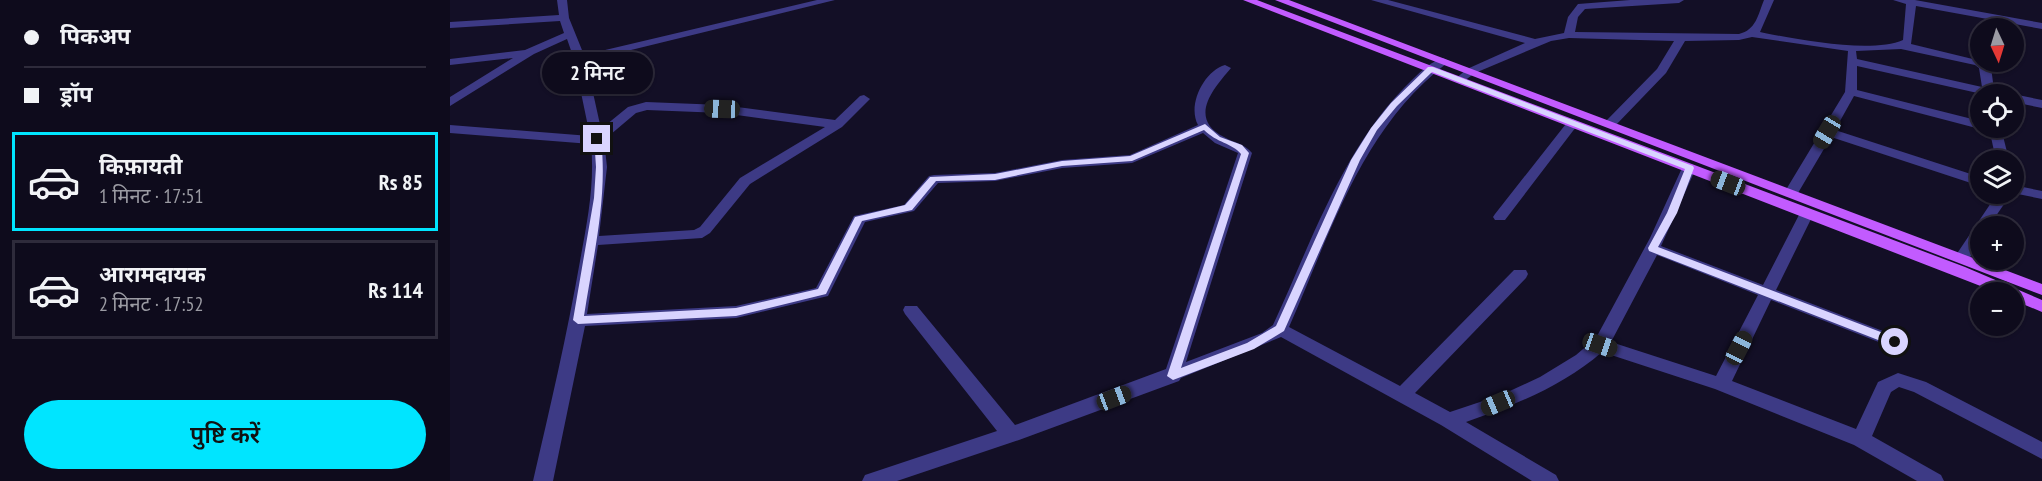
<!DOCTYPE html>
<html lang="hi">
<meta charset="utf-8">
<style>
:root{--surface:#0e0b1c;--page:#171425;--text:#f1f3f6;--muted:#9b9ba3;--line:#2e2b3b;--accent:#00e5ff}
body{margin:0;font-family:"PT Sans Narrow","Noto Sans Devanagari",sans-serif;background:var(--page);color:var(--text);height:100vh;display:flex;flex-direction:column;font-size:22px;white-space:nowrap}
*{box-sizing:border-box;margin:0}
p{font-size:20px;color:var(--muted)}
.icon{flex:none;width:33px;height:33px;fill:none;stroke:currentColor;stroke-width:2;stroke-linecap:round;stroke-linejoin:round}
.map{position:relative;flex:1;overflow:hidden}
.drawer{display:flex;flex-direction:column;background:var(--surface);width:450px}
.drawer>*{flex:none}
.top-card{display:grid;align-content:center;height:132px;padding:0 24px;background:var(--surface)}
.needle{width:39px;rotate:176deg}
.controls{position:absolute;left:1520px;top:18px;display:grid;gap:12px}
.controls a{display:grid;place-items:center;width:54px;height:54px;border-radius:50%;background:var(--surface);box-shadow:0 2px 4px #0004,0 0 0 2px var(--line);font-size:30px}
.end{position:absolute;width:27px;height:27px;margin:-14px;border:8px solid #d9d4ff;background:#111;box-shadow:0 0 0 3px #111}
.from{border-radius:50%}
.bubble{position:absolute;height:42px;border-radius:21px;background:var(--surface);box-shadow:0 2px 4px #0004,0 0 0 2px var(--line);font-size:20px;font-weight:600;line-height:42px;text-align:center}
.car{position:absolute;width:18px;height:36px;margin:-18px -9px;border-radius:8px;box-shadow:0 0 4px 2px #0007;background:linear-gradient(#222 24%,#8ab4d8 0 40%,#222 0 76%,#8ab4d8 0 86%,#222 0)}
.top-card b{display:flex;align-items:center;gap:21px;height:57px;font-size:22px}
.top-card b+b{border-top:2px solid var(--line)}
.top-card i{width:15px;height:15px;background:var(--text)}
ul{padding:0;list-style:none}
li{display:flex;align-items:center;gap:18px;height:99px;margin:0 12px 9px;padding:0 12px;border:3px solid var(--line);border-radius:0px}
li div{flex:1}
li b{display:block;font-size:22px}
li em{font-style:normal;font-weight:600}
li.current{border-color:var(--accent)}
li>.icon{width:54px;height:54px;stroke-width:1.5}
.cta{display:flex;gap:12px;margin-top:auto;padding:12px 24px}
.cta a{flex:1;height:69px;border-radius:36px;background:var(--accent);color:#111;font-size:24px;font-weight:600;line-height:69px;text-align:center}
main{display:flex;flex:1;min-height:0}
.map>svg:first-child{display:block}
.lines{fill:none;stroke-linecap:round;stroke-linejoin:round}
.street{fill:#3d3a85;fill-rule:evenodd}
.primary{fill:#c25bff;fill-rule:evenodd}
.route{fill:#d9d4ff}
</style>
<main>
<section class="drawer">
<div class="top-card">
<b><i class="from"></i>पिकअप</b>
<b><i></i>ड्रॉप</b>
</div>
<ul>
<li class="current"><svg class="icon" aria-label="car" viewBox="0 0 24 24"><path d="M5 17H2v-5l4-1 3-4h7l3 4 3 1v5h-3M9 17h6M6 11h13"/><circle cx="7" cy="17" r="2"/><circle cx="17" cy="17" r="2"/></svg><div><b>किफ़ायती</b><p>1 मिनट · 17:51</p></div><em>Rs 85</em></li>
<li><svg class="icon" aria-label="car" viewBox="0 0 24 24"><path d="M5 17H2v-5l4-1 3-4h7l3 4 3 1v5h-3M9 17h6M6 11h13"/><circle cx="7" cy="17" r="2"/><circle cx="17" cy="17" r="2"/></svg><div><b>आरामदायक</b><p>2 मिनट · 17:52</p></div><em>Rs 114</em></li>
</ul>
<div class="cta"><a>पुष्टि करें</a></div>
</section>
<div class="map">
<svg width="1592" height="481" viewBox="0 0 1592 481">
<rect width="100%" height="100%" fill="#130f26"/>
<g class="lines">
<!-- street -->
<path class="street" d="M 107,0 L 117,0 L 119,18 L 134,55 L 367,0 L 385,0 L 136,61 L 151,129 L 178,107 L 196,102 L 272,105 L 385,120 L 410,96 L 414,95 L 420,99 L 392,127 L 300,184 L 260,233 L 252,238 L 148,245 L 137,314 L 286,306 L 366,288 L 404,216 L 454,205 L 479,176 L 484,175 L 545,173 L 612,160 L 680,155 L 748,125 C 737,105 754,71 775,65 L 781,68 C 764,88 737,118 774,137 C 784,143 794,143 802,153 L 736,362 L 812,333 L 823,325 C 862,241 894,144 963,79 C 971,71 982,61 993,58 L 999,61 L 997,63 C 912,128 881,232 839,327 L 950,386 L 1064,270 L 1076,270 L 1078,274 L 1076,278 L 965,393 L 1000,412 L 1051,395 L 1090,377 L 1126,355 L 1146,338 L 1200,238 L 1232,168 L 1239,164 L 1246,168 L 1211,246 L 1313,285 L 1350,213 L 1352,210 L 1362,210 L 1364,213 L 1326,290 L 1451,338 L 1454,342 L 1451,346 L 1445,348 L 1439,346 L 1321,300 L 1282,381 L 1406,429 L 1428,382 L 1448,373 L 1476,382 L 1592,442 L 1592,459 L 1464,392 L 1449,387 L 1441,392 L 1422,436 L 1491,475 L 1494,481 L 1467,481 L 1404,445 L 1265,389 L 1152,352 C 1113,386 1065,405 1016,422 L 1106,475 L 1109,481 L 1082,481 L 991,425 L 831,337 L 731,378 L 729,381 L 569,440 L 447,481 L 412,481 L 415,475 L 547,431 L 455,314 L 453,310 L 455,306 L 467,306 L 565,425 L 716,369 L 788,153 L 765,143 L 753,133 L 682,163 L 612,168 L 545,181 L 488,183 L 464,211 L 415,222 L 378,296 L 286,318 L 135,326 L 103,481 L 83,481 C 100,408 117,335 130,261 C 137,223 145,184 141,144 L 0,133 L 0,125 L 140,136 L 124,59 L 117,39 L 84,54 L 0,106 L 0,97 L 63,58 L 0,65 L 0,59 L 75,50 L 114,33 L 110,21 L 0,28 L 0,22 L 109,15 ZM 197,110 L 272,113 L 375,127 L 290,178 L 250,227 L 244,230 L 149,236 L 157,167 L 154,140 L 186,113 ZM 1207,255 L 1308,295 L 1266,376 L 1161,342 Z
M 921,0 L 938,0 L 1085,39 L 1114,33 L 1118,17 L 1128,4 L 1180,0 L 1234,0 L 1229,3 L 1135,9 L 1128,17 L 1125,32 L 1289,34 C 1306,30 1308,15 1314,0 L 1324,0 L 1310,32 C 1344,39 1421,54 1453,40 L 1456,4 L 1443,0 L 1465,0 L 1592,23 L 1592,29 L 1466,6 L 1461,44 L 1535,62 L 1541,67 L 1544,90 L 1551,94 L 1532,94 L 1407,66 L 1407,90 L 1530,121 L 1530,128 L 1535,128 L 1530,129 L 1404,96 L 1385,130 L 1530,177 L 1530,186 L 1381,137 L 1348,193 L 1341,197 L 1334,193 L 1395,92 L 1398,51 L 1302,37 L 1289,40 L 1235,41 L 1216,73 L 1164,127 L 1156,127 L 1154,124 L 1156,121 L 1207,69 L 1224,41 L 1119,38 L 1101,41 L 1025,73 L 1010,84 L 1004,80 L 1017,69 L 1075,43 ZM 1451,49 L 1525,65 L 1529,68 L 1532,87 L 1407,59 L 1406,51 Z
M 1563,94 L 1592,100 L 1592,108 L 1563,102 Z
M 1123,119 L 1129,123 L 1055,220 L 1045,220 L 1043,217 L 1045,214 L 1119,120 Z
M 1539,128 L 1551,128 L 1559,160 L 1546,160 Z
M 1563,185 L 1592,191 L 1592,199 L 1563,193 Z
M 1547,194 L 1561,194 L 1539,226 L 1530,226 L 1530,242 L 1517,262 L 1507,262 L 1504,258 Z"/>
<!-- primary -->
<path class="primary" d="M 793,0 L 807,0 L 1515,267 L 1592,300 L 1592,312 L 1563,300 L 1563,292 L 1546,292 Z
M 825,0 L 839,0 L 1592,284 L 1592,295 Z"/>
</g>
<!-- route -->
<path class="route" d="M 978,67 L 983,67 L 1243,166 L 1244,168 L 1227,213 L 1208,247 L 1449,339 L 1449,345 L 1441,345 L 1199,251 L 1198,248 L 1217,213 L 1235,169 L 982,72 L 947,106 L 927,130 L 910,160 L 834,331 L 804,349 L 723,380 L 717,376 L 791,154 C 782,143 767,143 754,130 L 682,161 L 612,166 L 545,180 L 486,181 L 462,210 L 412,221 L 376,294 L 286,316 L 128,324 L 123,320 L 144,198 L 146,167 L 144,137 L 151,139 C 158,198 143,257 134,316 L 286,308 L 368,289 L 405,217 L 455,205 L 480,177 L 545,174 L 612,161 L 680,156 L 755,124 L 770,137 L 792,145 L 799,153 L 731,368 L 797,343 L 826,326 L 901,160 L 921,128 L 941,103 Z"/>
</svg>
<div class="controls">
<a><svg class="needle" viewBox="-14 -14 28 28"><path d="M0-13l5 13h-10z" fill="#e53935"/><path d="M0 13l5-13h-10z" fill="#9b9ba3"/></svg></a>
<a><svg class="icon" aria-label="locate" viewBox="0 0 24 24"><circle cx="12" cy="12" r="6"/><path d="M12 2v4M12 18v4M2 12h4M18 12h4"/></svg></a>
<a><svg class="icon" aria-label="layers" viewBox="0 0 24 24"><path d="M12 4l9 5-9 5-9-5zM3 14l9 5 9-5"/></svg></a>
<a>+</a>
<a>−</a>
</div>
<i class="end from" style="left:1445px;top:342px"></i>
<i class="end" style="left:147px;top:139px"></i>
<div class="bubble" style="left:92px;top:52px;width:111px">2 मिनट</div>
<i class="car" style="left:272px;top:109px;rotate:272deg"></i>
<i class="car" style="left:1377px;top:132px;rotate:211deg"></i>
<i class="car" style="left:1278px;top:183px;rotate:291deg"></i>
<i class="car" style="left:1150px;top:345px;rotate:109deg"></i>
<i class="car" style="left:1289px;top:348px;rotate:27deg"></i>
<i class="car" style="left:664px;top:398px;rotate:69deg"></i>
<i class="car" style="left:1048px;top:403px;rotate:247deg"></i>
</div>
</main>
